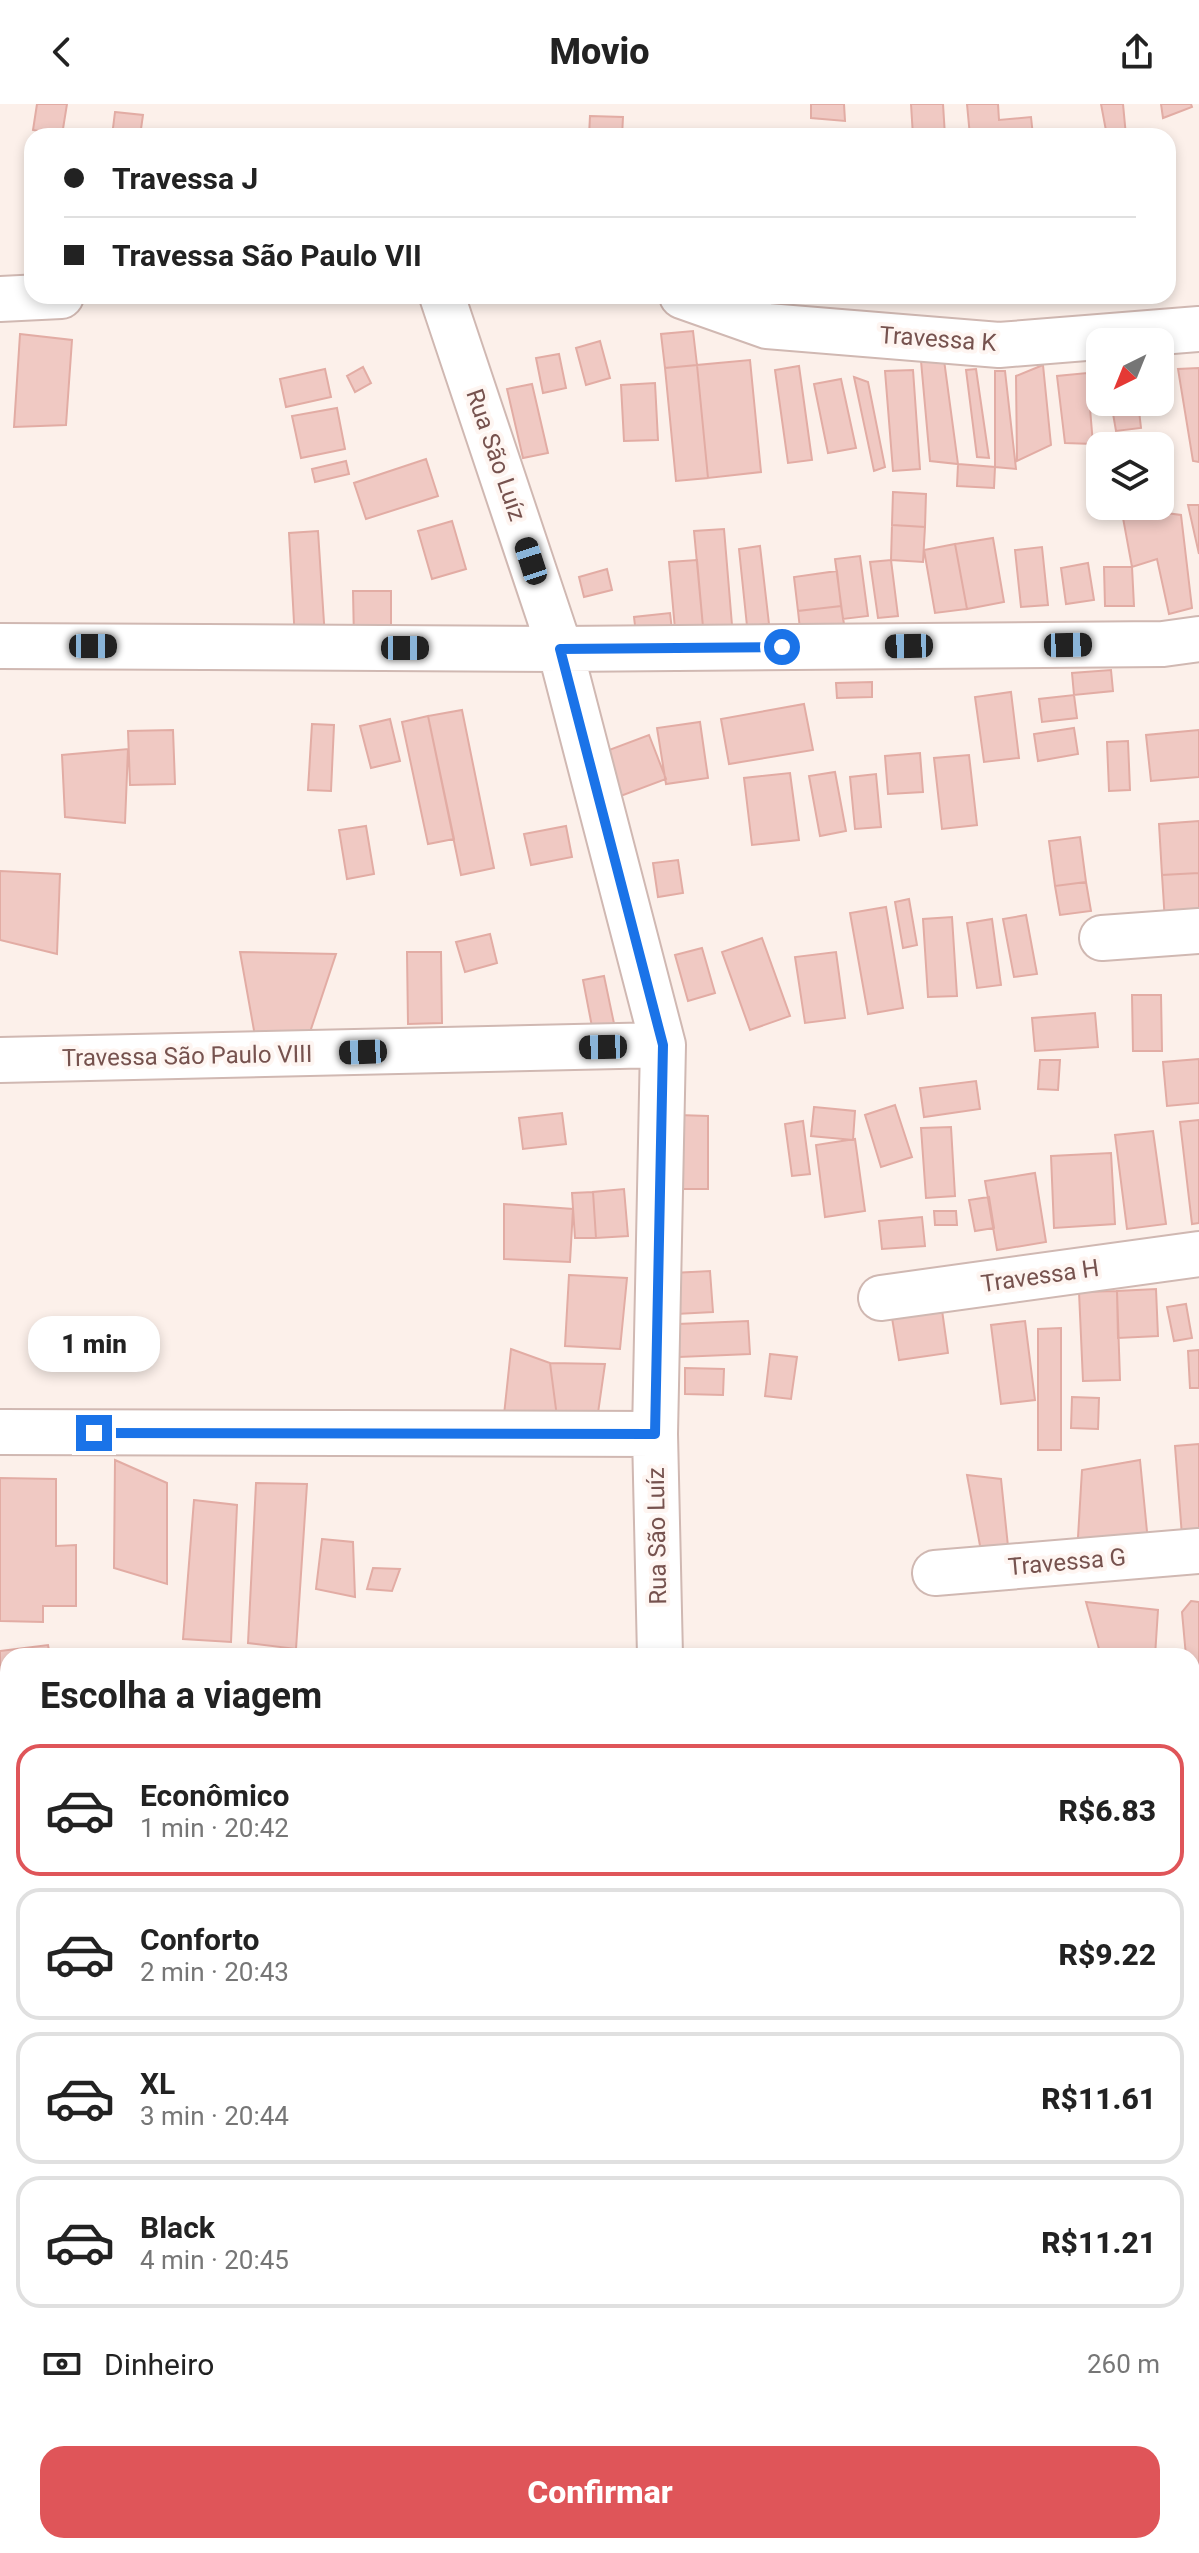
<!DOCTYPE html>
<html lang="pt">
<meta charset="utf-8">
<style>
:root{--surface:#fff;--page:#f2f2f2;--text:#222;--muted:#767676;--line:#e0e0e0;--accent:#df5559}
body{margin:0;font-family:Roboto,sans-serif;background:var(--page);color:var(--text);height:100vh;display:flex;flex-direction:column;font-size:30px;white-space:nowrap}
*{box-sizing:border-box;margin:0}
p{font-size:26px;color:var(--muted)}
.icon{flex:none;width:44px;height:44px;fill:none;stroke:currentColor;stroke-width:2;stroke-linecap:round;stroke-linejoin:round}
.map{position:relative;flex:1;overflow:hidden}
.side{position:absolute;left:0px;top:1544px;width:1200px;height:906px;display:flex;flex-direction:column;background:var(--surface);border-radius:24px 24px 0 0;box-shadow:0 4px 12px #0003}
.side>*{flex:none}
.banner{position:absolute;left:24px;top:24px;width:1152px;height:176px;border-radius:24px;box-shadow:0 4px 12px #0003;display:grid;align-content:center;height:176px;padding:0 40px;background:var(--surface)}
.needle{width:52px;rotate:223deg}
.tools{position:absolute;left:1086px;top:224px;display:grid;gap:16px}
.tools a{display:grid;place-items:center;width:88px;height:88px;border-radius:16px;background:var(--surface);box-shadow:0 4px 12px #0003;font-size:40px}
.end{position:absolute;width:36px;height:36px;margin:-18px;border:10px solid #1a73e8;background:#fff;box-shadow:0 0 0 4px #fff}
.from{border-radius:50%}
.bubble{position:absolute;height:56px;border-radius:24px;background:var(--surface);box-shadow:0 4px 12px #0003;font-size:26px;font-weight:800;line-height:56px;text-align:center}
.car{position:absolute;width:24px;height:48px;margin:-24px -12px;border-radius:10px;box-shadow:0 0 6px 2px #0007;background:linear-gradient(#222 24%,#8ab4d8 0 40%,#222 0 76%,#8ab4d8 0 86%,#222 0)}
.banner b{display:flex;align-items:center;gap:28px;height:76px;font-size:30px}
.banner b+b{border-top:2px solid var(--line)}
.banner i{width:20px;height:20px;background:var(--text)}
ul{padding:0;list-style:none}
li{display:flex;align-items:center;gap:24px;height:132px;margin:0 16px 12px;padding:0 24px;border:4px solid var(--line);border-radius:24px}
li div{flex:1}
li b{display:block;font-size:30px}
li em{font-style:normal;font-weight:800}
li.on{border-color:var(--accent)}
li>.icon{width:72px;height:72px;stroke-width:1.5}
h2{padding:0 40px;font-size:36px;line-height:96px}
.pay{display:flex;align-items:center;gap:20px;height:88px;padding:0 40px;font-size:30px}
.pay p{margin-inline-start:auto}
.action{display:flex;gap:16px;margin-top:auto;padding:16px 40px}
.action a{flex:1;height:92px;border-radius:24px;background:var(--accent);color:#fff;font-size:32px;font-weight:800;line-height:92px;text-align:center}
header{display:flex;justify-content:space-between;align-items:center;height:104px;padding:0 40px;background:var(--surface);font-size:36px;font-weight:800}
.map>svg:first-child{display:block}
.building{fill:#f0c9c3;stroke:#e2aca4;stroke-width:2}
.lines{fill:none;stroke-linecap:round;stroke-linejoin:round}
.minor-casing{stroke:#d0b8b2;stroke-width:48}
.minor{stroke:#fff;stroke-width:44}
.route{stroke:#1a73e8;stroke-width:10}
.labels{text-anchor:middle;stroke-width:8;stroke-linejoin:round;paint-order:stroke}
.street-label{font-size:24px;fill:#76524e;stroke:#fef5f1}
</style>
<header><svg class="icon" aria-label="back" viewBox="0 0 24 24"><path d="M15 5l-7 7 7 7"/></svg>Movio<svg class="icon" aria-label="share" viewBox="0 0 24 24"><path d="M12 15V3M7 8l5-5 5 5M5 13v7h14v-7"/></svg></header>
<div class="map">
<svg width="1199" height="2449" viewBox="0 0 1199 2449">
<rect width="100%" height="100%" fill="#fcf0ea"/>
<!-- building -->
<path class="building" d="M 37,0 L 67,0 L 62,31 L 33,26 Z
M 811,0 L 844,0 L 845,17 L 811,14 Z
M 911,0 L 943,0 L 945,32 L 913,32 Z
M 967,0 L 998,0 L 999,16 L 1031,13 L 1033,32 L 970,32 Z
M 1101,0 L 1123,0 L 1126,32 L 1107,32 Z
M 1161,0 L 1191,0 L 1192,3 L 1163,14 Z
M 115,8 L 143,11 L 140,32 L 112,32 Z
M 590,12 L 623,13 L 622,32 L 589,32 Z
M 1053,192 L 1100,192 L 1100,197 L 1054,198 Z
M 693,227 L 697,261 L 665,264 L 661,230 Z
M 20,230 L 72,236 L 66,321 L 14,323 Z
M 600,237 L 610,274 L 586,281 L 576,244 Z
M 559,250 L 566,284 L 543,289 L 536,254 Z
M 750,256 L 761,368 L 708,374 L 697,261 Z
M 944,256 L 958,360 L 930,357 L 921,257 Z
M 697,261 L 708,374 L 676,377 L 665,264 Z
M 1043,261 L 1051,341 L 1017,357 L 1016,272 Z
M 799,262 L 812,356 L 788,359 L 775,266 Z
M 363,263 L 371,279 L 355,288 L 347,272 Z
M 1199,264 L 1199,358 L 1193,357 L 1178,265 Z
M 325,265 L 331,293 L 286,303 L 280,275 Z
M 976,265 L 989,354 L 977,353 L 966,266 Z
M 913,266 L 920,365 L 893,367 L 885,267 Z
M 995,267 L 1005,267 L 1016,365 L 995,363 Z
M 1087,269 L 1093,340 L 1065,339 L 1057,272 Z
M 854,273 L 868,278 L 885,363 L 874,367 Z
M 841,275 L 856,344 L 828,349 L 814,280 Z
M 655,279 L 658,336 L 624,337 L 621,281 Z
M 532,280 L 548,349 L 523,354 L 507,285 Z
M 1111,298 L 1138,298 L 1141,324 L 1116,327 Z
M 337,304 L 345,345 L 301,354 L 292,312 Z
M 426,355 L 438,392 L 366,415 L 354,379 Z
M 346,357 L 349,370 L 315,378 L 312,365 Z
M 958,360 L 995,363 L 994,384 L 957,382 Z
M 893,388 L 926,390 L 925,423 L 892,421 Z
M 1188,401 L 1199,401 L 1199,450 Z
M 1121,403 L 1181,411 L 1192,504 L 1169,510 L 1157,455 L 1132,463 Z
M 452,417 L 466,465 L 432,475 L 418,427 Z
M 892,421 L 925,423 L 923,458 L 891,456 Z
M 724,425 L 732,521 L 703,523 L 694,427 Z
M 318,427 L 325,534 L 295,536 L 289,429 Z
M 993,434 L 1004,498 L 967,505 L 955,440 Z
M 955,440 L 967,505 L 935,509 L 924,446 Z
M 760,442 L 769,520 L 747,522 L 739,445 Z
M 1042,443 L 1048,501 L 1021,503 L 1015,446 Z
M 860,452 L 868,512 L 843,515 L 835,455 Z
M 697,456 L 703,523 L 675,525 L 669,458 Z
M 891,456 L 898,512 L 878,514 L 870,458 Z
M 1088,459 L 1094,496 L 1066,500 L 1061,464 Z
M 1104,463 L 1132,463 L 1134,502 L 1105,502 Z
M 607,465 L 612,486 L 584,493 L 579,473 Z
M 837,467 L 841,502 L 798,507 L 794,473 Z
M 353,487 L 391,487 L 391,535 L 354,536 Z
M 841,502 L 844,520 L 800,525 L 798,507 Z
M 670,509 L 672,526 L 636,530 L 634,513 Z
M 1111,566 L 1113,587 L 1074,591 L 1072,569 Z
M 872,578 L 872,593 L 837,594 L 836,579 Z
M 1011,588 L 1019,654 L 984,658 L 975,593 Z
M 1074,591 L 1077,614 L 1042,618 L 1039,595 Z
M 804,600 L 813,646 L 729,660 L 721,615 Z
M 462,606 L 494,764 L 461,771 L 428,612 Z
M 428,612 L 454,735 L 428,740 L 402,618 Z
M 390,615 L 400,657 L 371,664 L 360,622 Z
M 700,618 L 708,674 L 666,680 L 657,624 Z
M 312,620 L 334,621 L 331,687 L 308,686 Z
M 1074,624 L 1078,650 L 1038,657 L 1034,630 Z
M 173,626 L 175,680 L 130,681 L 128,627 Z
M 1199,626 L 1199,673 L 1151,677 L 1146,631 Z
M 649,631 L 666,675 L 618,693 L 601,649 Z
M 1128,637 L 1130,686 L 1109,687 L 1107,638 Z
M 128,645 L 125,719 L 65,713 L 62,651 Z
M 920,649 L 923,688 L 888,690 L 885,652 Z
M 969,651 L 977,721 L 942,725 L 934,654 Z
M 835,668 L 846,727 L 820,732 L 809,672 Z
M 790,669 L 799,736 L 752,741 L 744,674 Z
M 876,670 L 881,723 L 855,725 L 850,673 Z
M 1199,717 L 1199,769 L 1162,771 L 1159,720 Z
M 366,722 L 374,770 L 347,775 L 339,726 Z
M 566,722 L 572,753 L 531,761 L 524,730 Z
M 1080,733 L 1086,778 L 1055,782 L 1049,737 Z
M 678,756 L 683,789 L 658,793 L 653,759 Z
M 0,767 L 60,770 L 57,850 L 0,836 Z
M 1199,769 L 1199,816 L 1165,818 L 1162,771 Z
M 1086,778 L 1091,807 L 1060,811 L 1055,782 Z
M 909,795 L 917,841 L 903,844 L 895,798 Z
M 886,803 L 903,904 L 868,910 L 850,809 Z
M 1026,811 L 1037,870 L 1014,873 L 1003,815 Z
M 952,813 L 957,892 L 928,893 L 923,815 Z
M 992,815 L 1001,881 L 977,884 L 967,819 Z
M 490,830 L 497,859 L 465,868 L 456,838 Z
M 762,834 L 790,912 L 750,926 L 722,848 Z
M 702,844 L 715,889 L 688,897 L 675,851 Z
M 240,848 L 336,850 L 303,949 L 255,932 Z
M 407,848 L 441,848 L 442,919 L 408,920 Z
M 836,848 L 845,914 L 805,919 L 795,853 Z
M 604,872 L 616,929 L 594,933 L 583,876 Z
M 1132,891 L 1161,891 L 1162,947 L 1133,947 Z
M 1095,909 L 1098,943 L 1035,947 L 1032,914 Z
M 1199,955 L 1199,999 L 1167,1002 L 1163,958 Z
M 1040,956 L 1060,956 L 1058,986 L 1038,985 Z
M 976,977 L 980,1005 L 924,1013 L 920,984 Z
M 895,1001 L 912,1053 L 881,1063 L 865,1011 Z
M 814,1003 L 855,1007 L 853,1036 L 811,1032 Z
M 562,1009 L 566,1040 L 523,1045 L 519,1014 Z
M 678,1011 L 708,1012 L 708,1085 L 679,1085 Z
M 1199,1016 L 1199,1119 L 1192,1120 L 1180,1018 Z
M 803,1017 L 810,1070 L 792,1072 L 785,1020 Z
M 951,1023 L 955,1092 L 926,1094 L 921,1024 Z
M 1153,1027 L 1166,1120 L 1127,1125 L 1115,1031 Z
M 855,1035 L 865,1107 L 825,1113 L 816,1041 Z
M 1111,1049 L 1115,1120 L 1054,1124 L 1051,1052 Z
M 1035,1069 L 1046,1138 L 997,1146 L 985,1077 Z
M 624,1085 L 628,1132 L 596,1134 L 593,1088 Z
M 593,1088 L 596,1134 L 575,1134 L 572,1089 Z
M 989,1093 L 994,1124 L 975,1127 L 969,1096 Z
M 504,1100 L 573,1105 L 570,1158 L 504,1155 Z
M 934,1107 L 956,1107 L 957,1121 L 935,1121 Z
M 922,1113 L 925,1142 L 882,1145 L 879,1117 Z
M 710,1167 L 713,1208 L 676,1210 L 673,1169 Z
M 569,1171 L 627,1174 L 620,1245 L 565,1242 Z
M 1156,1185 L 1158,1232 L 1118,1234 L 1117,1187 Z
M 1117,1187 L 1120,1276 L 1083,1277 L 1079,1188 Z
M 1186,1200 L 1192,1234 L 1174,1237 L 1167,1203 Z
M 942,1206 L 948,1249 L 899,1256 L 892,1214 Z
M 748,1217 L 750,1250 L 679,1253 L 678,1220 Z
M 1025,1217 L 1035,1296 L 1001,1300 L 991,1221 Z
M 1061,1224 L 1061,1346 L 1038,1346 L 1038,1225 Z
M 511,1245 L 550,1259 L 557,1313 L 504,1311 Z
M 1199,1246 L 1199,1284 L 1190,1284 L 1188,1247 Z
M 770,1250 L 797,1253 L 791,1295 L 765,1292 Z
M 550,1259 L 605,1260 L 597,1316 L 557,1313 Z
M 685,1264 L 724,1265 L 723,1291 L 685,1290 Z
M 1072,1293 L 1099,1294 L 1098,1325 L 1071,1324 Z
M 1199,1340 L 1199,1434 L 1182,1432 L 1175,1342 Z
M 115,1356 L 167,1379 L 167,1480 L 114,1464 Z
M 1140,1356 L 1149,1448 L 1077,1450 L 1082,1366 Z
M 967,1371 L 1001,1375 L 1009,1452 L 983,1458 Z
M 0,1374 L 56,1375 L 56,1442 L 76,1441 L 76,1502 L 43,1502 L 43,1518 L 0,1517 Z
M 256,1379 L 307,1380 L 296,1545 L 248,1539 Z
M 194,1396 L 237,1401 L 231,1538 L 183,1535 Z
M 322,1435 L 353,1438 L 355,1493 L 316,1485 Z
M 373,1464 L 400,1465 L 392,1487 L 367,1485 Z
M 1191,1497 L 1199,1498 L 1199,1619 L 1192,1619 L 1192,1552 L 1186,1552 L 1182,1508 Z
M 1086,1498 L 1158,1506 L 1155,1552 L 1101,1552 Z
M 48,1541 L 50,1552 L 8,1552 L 8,1575 L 0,1575 L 0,1547 Z
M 0,1641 L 8,1641 L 8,1714 L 0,1714 Z
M 1192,1668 L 1199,1669 L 1199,1724 L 1192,1724 Z
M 0,1765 L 8,1768 L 8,1831 L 0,1830 Z
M 1199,1805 L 1199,1918 L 1192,1917 L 1192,1807 Z
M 0,1860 L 5,1861 L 6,1926 L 0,1924 Z
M 0,1963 L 5,1965 L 8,1998 L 0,1998 Z
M 1192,1984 L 1199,1985 L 1199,2048 L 1192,2049 Z
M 1192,2292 L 1199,2321 L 1199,2339 L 1192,2340 Z
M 5,2335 L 8,2335 L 8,2440 L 5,2440 Z
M 1192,2349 L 1199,2349 L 1199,2374 L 1192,2376 Z
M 485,2442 L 517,2442 L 516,2449 L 486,2449 Z"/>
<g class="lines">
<defs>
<path id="minor" d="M 442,192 L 560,545 L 663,941 L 655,1330 L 660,1552
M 682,192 L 767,222 L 999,241 L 1199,225
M 0,195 L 61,192
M 0,542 L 560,545 L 1163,540 L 1199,535
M 1102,834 L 1199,827
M 0,956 L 663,941
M 881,1194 L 1199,1150
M 0,1328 L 655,1330
M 935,1469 L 1199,1447
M 0,1731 L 8,1730
M 1192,1747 L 1199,1746
M 1192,2076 L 1199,2075
M 0,2116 L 8,2116
M 1192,2418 L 1199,2416
M 661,2442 L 661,2449
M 1091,2449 L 1115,2442"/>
</defs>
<!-- minor casing -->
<use href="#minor" class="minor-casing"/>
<!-- minor -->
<use href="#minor" class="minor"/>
</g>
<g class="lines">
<!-- route -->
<path class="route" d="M 94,1329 L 655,1330 L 663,941 L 560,545 L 782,543"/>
</g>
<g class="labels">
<!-- street labels -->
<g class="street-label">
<text transform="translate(938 235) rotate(4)" y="8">Travessa K</text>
<text transform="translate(496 351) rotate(71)" y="8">Rua São Luíz</text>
<text transform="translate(187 952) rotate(-1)" y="8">Travessa São Paulo VIII</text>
<text transform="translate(1040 1172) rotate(-8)" y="8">Travessa H</text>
<text transform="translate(657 1432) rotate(-91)" y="8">Rua São Luíz</text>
<text transform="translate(1067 1458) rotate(-5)" y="8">Travessa G</text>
</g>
</g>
</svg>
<div class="tools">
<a><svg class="needle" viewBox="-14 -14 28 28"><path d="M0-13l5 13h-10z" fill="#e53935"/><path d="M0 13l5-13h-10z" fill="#767676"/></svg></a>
<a><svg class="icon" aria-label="layers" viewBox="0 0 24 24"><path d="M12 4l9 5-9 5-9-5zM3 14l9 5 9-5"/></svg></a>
</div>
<i class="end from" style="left:782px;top:543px"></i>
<i class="end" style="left:94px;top:1329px"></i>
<div class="bubble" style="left:28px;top:1212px;width:132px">1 min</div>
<i class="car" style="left:531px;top:457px;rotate:342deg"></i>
<i class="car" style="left:1068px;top:541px;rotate:89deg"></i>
<i class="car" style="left:93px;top:542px;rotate:90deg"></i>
<i class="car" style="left:909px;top:542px;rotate:269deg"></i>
<i class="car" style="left:405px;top:544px;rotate:90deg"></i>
<i class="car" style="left:603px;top:943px;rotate:269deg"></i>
<i class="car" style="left:363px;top:948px;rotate:268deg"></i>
<div class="banner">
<b><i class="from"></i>Travessa J</b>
<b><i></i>Travessa São Paulo VII</b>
</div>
<section class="side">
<h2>Escolha a viagem</h2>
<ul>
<li class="on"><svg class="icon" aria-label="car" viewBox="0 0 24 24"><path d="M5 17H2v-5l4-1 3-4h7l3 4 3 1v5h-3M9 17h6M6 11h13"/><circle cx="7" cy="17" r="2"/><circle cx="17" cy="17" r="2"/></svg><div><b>Econômico</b><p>1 min · 20:42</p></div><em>R$6.83</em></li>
<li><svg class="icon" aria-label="car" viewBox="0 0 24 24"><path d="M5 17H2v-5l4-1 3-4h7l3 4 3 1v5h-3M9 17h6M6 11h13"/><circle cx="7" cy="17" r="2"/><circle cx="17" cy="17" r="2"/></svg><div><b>Conforto</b><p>2 min · 20:43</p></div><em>R$9.22</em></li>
<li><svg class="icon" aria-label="car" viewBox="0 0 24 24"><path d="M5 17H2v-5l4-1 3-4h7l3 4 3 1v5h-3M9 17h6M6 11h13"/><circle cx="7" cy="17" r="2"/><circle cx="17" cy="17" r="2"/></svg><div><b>XL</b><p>3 min · 20:44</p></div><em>R$11.61</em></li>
<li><svg class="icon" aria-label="car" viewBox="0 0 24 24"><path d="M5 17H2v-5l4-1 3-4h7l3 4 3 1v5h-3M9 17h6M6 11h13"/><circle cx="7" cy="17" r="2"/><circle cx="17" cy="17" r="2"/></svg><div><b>Black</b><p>4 min · 20:45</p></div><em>R$11.21</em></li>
</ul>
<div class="pay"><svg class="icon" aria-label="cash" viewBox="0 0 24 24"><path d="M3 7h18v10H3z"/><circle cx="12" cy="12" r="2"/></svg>Dinheiro<p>260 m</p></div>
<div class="action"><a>Confirmar</a></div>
</section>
</div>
